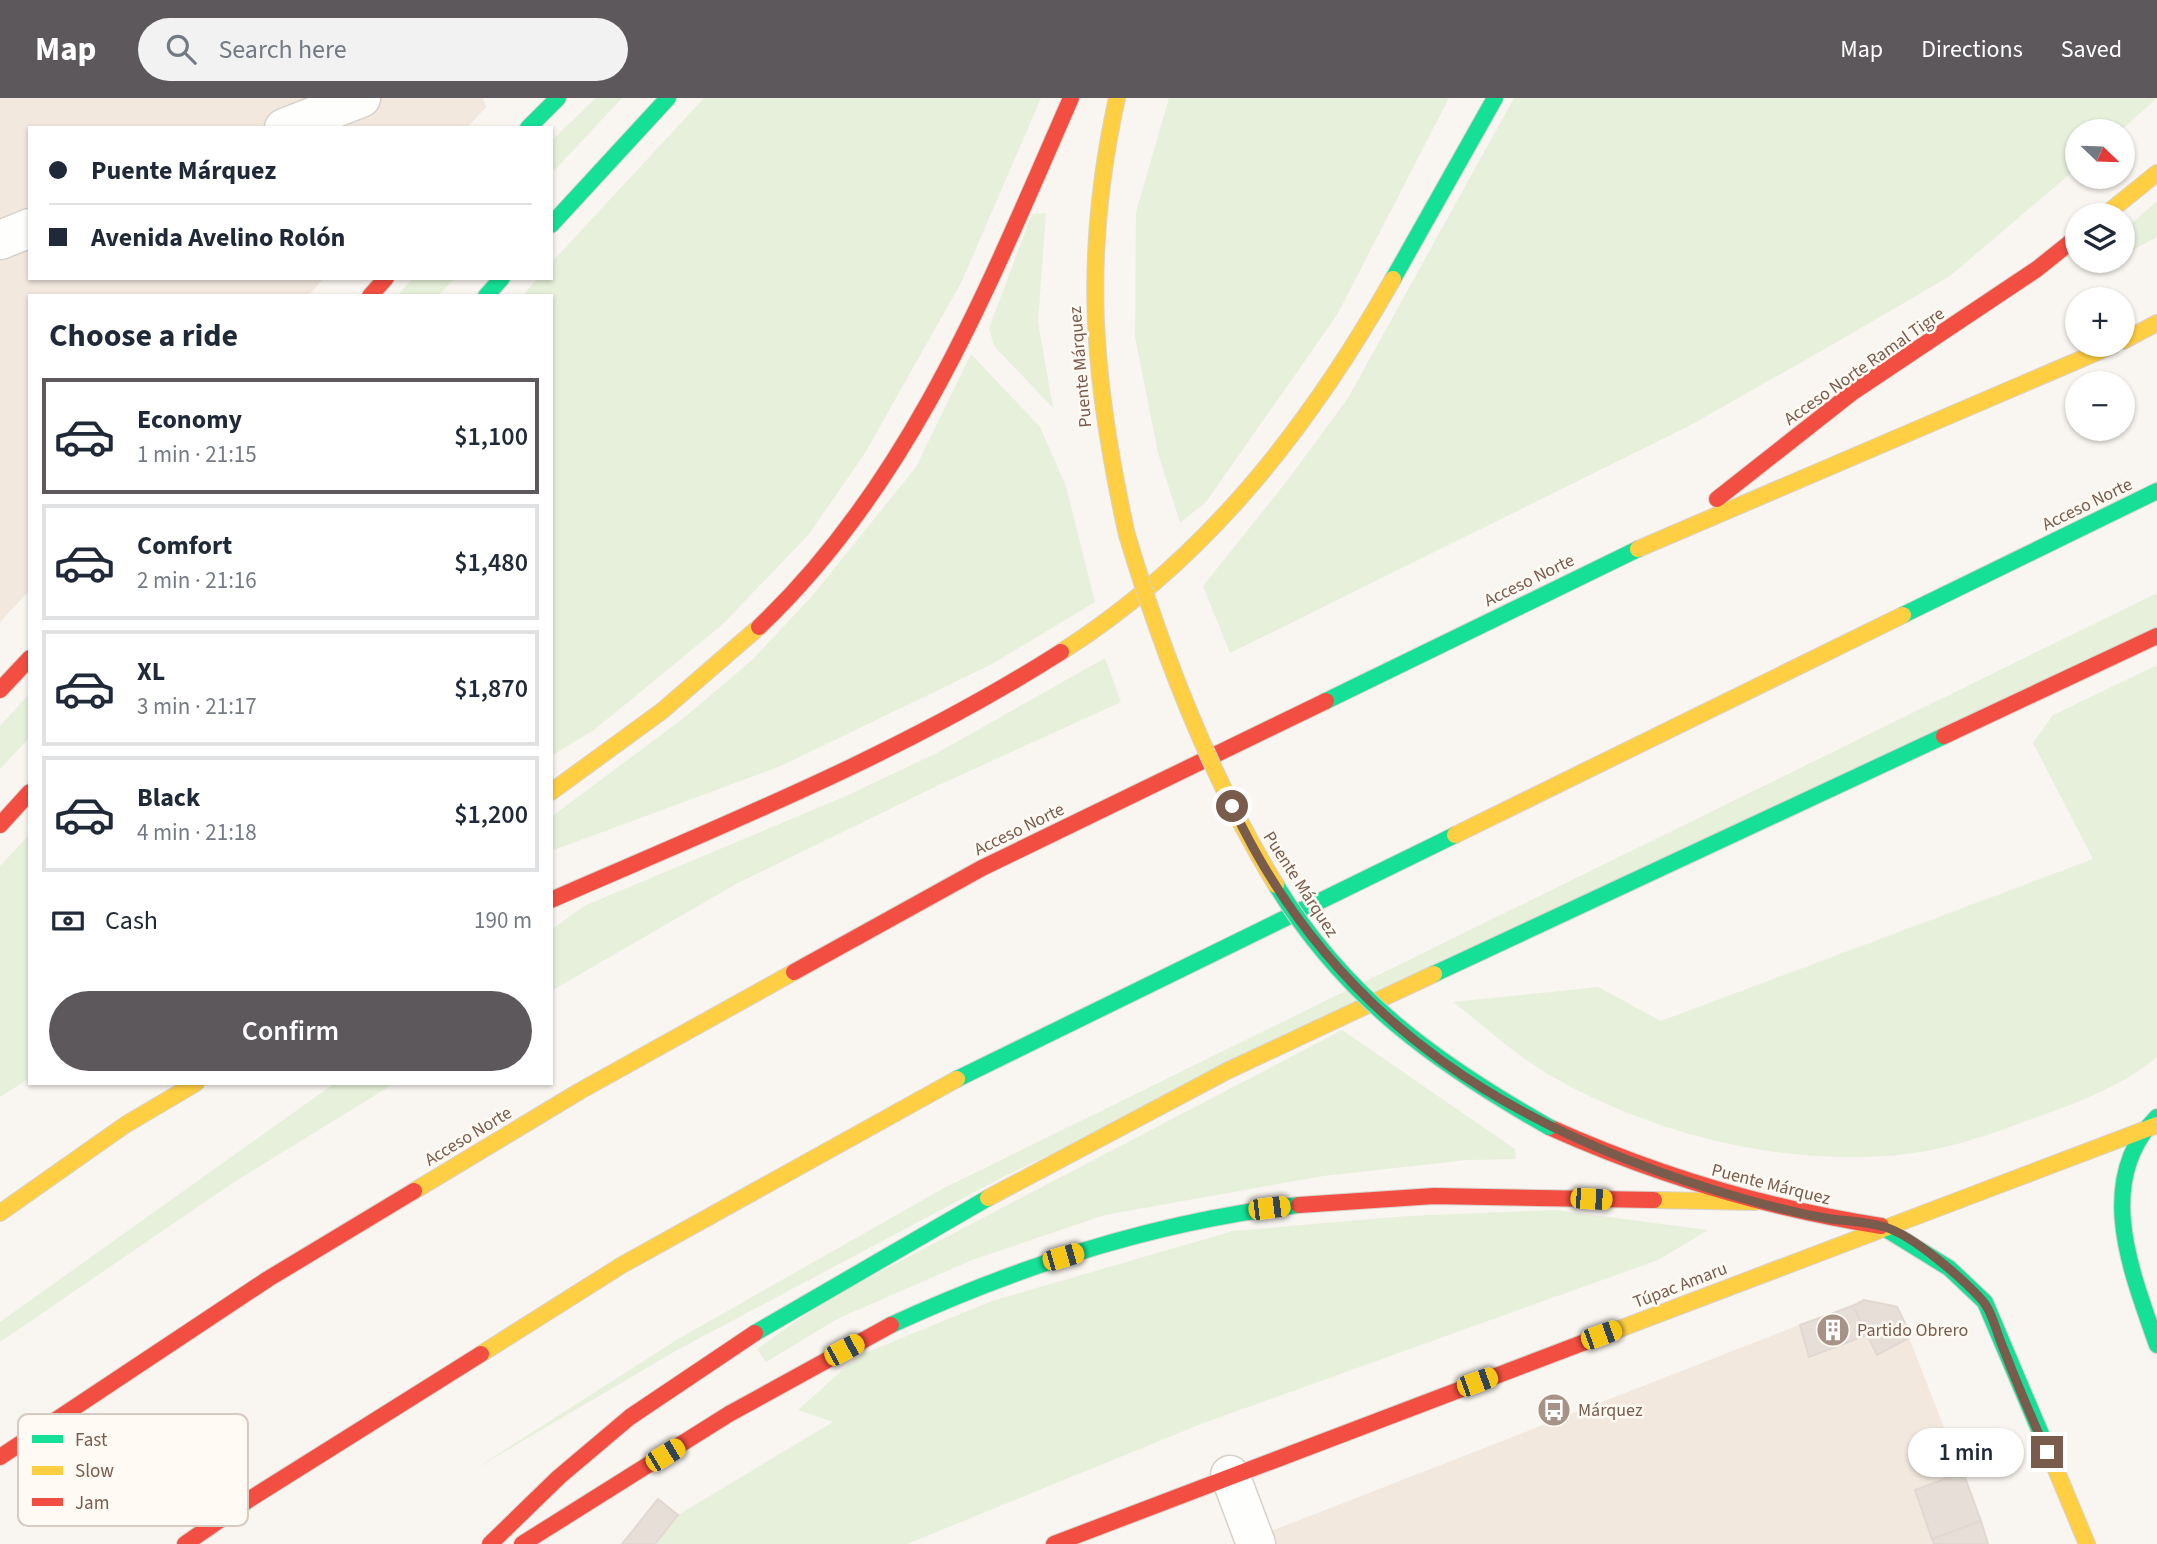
<!DOCTYPE html>
<meta charset="utf-8">
<style>
:root{--surface:#fff;--page:#f2f2f3;--text:#1f2937;--muted:#747a83;--line:#e0e1e3;--accent:#5c585b}
body{margin:0;font-family:"Source Sans 3",sans-serif;background:var(--page);color:var(--text);height:100vh;display:flex;flex-direction:column;font-size:26px;white-space:nowrap}
*{box-sizing:border-box;margin:0}
p{font-size:23px;color:var(--muted)}
.icon{flex:none;width:38px;height:38px;fill:none;stroke:currentColor;stroke-width:2;stroke-linecap:round;stroke-linejoin:round}
.map{position:relative;flex:1;overflow:hidden}
.details{position:absolute;left:28px;top:196px;width:525px;height:791px;display:flex;flex-direction:column;background:var(--surface);border-radius:0px;box-shadow:0 2px 5px #0004}
.details>*{flex:none}
.banner{position:absolute;left:28px;top:28px;width:525px;height:154px;border-radius:0px;box-shadow:0 2px 5px #0004;display:grid;align-content:center;height:154px;padding:0 21px;background:var(--surface)}
.needle{width:46px;rotate:113deg}
.tools{position:absolute;left:2065px;top:21px;display:grid;gap:14px}
.tools a{display:grid;place-items:center;width:70px;height:70px;border-radius:50%;background:var(--surface);box-shadow:0 2px 5px #0004;font-size:35px}
.end{position:absolute;width:32px;height:32px;margin:-16px;border:9px solid #7a5c4d;background:#fff;box-shadow:0 0 0 4px #fff}
.from{border-radius:50%}
.bubble{position:absolute;height:49px;border-radius:24px;background:var(--surface);box-shadow:0 2px 5px #0004;font-size:23px;font-weight:600;line-height:49px;text-align:center}
.car{position:absolute;width:21px;height:42px;margin:-21px -10px;border-radius:9px;box-shadow:0 0 5px 2px #0007;background:linear-gradient(#f5c518 24%,#345 0 40%,#f5c518 0 76%,#345 0 86%,#f5c518 0)}
.banner b{display:flex;align-items:center;gap:24px;height:66px;font-size:26px}
.banner b+b{border-top:2px solid var(--line)}
.banner i{width:18px;height:18px;background:var(--text)}
ul{padding:0;list-style:none}
li{display:flex;align-items:center;gap:21px;height:116px;margin:0 14px 10px;padding:0 7px;border:4px solid var(--line);border-radius:0px}
li div{flex:1}
li b{display:block;font-size:26px}
li em{font-style:normal;font-weight:600}
li.active{border-color:var(--accent)}
li>.icon{width:63px;height:63px;stroke-width:1.5}
h2{padding:0 21px;font-size:32px;line-height:84px}
.pay{display:flex;align-items:center;gap:18px;height:77px;padding:0 21px;font-size:26px}
.pay p{margin-inline-start:auto}
.cta{display:flex;gap:14px;margin-top:auto;padding:14px 21px}
.cta a{flex:1;height:80px;border-radius:42px;background:var(--accent);color:#fff;font-size:28px;font-weight:600;line-height:80px;text-align:center}
header{display:flex;align-items:center;gap:42px;box-sizing:border-box;height:98px;padding:0 35px;background:var(--accent);color:#fff}
header strong{font-size:33px}
nav{display:flex;gap:38px;margin-inline-start:auto;font-size:24px}
.search{width:490px;height:63px;background:var(--page);display:flex;align-items:center;gap:18px;box-sizing:border-box;padding:0 24px;border-radius:38px;color:var(--muted);font-size:26px}
.map>svg:first-child{display:block}
.residential{fill:#f2e8de}
.green{fill:#e7f0db}
.building{fill:#e6ded7;stroke:#e2d8d2;stroke-width:2}
.lines{fill:none;stroke-linecap:round;stroke-linejoin:round}
.street-casing{stroke:#d7d1cb;stroke-width:41}
.fast-casing{stroke:#d9d2cb;stroke-width:18}
.slow-casing{stroke:#d9d2cb;stroke-width:18}
.jam-casing{stroke:#d9d2cb;stroke-width:18}
.street{stroke:#fefefd;stroke-width:38}
.fast{stroke:#16e098;stroke-width:16}
.slow{stroke:#ffcf43;stroke-width:16}
.jam{stroke:#f24e42;stroke-width:16}
.fast-bridge-casing{stroke:#dad1cc;stroke-width:18;stroke-linecap:butt}
.slow-bridge-casing{stroke:#dad1cc;stroke-width:18;stroke-linecap:butt}
.fast-bridge{stroke:#16e098;stroke-width:16}
.slow-bridge{stroke:#ffcf43;stroke-width:16}
.route{stroke:#7a5c4d;stroke-width:9}
.labels{text-anchor:middle;stroke-width:5;stroke-linejoin:round;paint-order:stroke}
.street-label{font-size:18px;fill:#7a5c4d;stroke:#fffaf3}
.poi-label{font-size:18px;fill:#7a5c4d;stroke:#fffaf3;text-anchor:start}
.key{fill:#fffaf3;stroke:#d7cbc1;stroke-width:2}
.key-label{font-size:19px;fill:#7a5c4d}
</style>
<header>
<strong>Map</strong>
<div class="search"><svg class="icon" aria-label="search" viewBox="0 0 24 24"><circle cx="10" cy="10" r="6"/><path d="M15 15l6 6"/></svg>Search here</div>
<nav><a>Map</a><a>Directions</a><a>Saved</a></nav>
</header>
<div class="map">
<svg width="2157" height="1446" viewBox="0 0 2157 1446">
<rect width="100%" height="100%" fill="#f9f5f0"/>
<!-- residential -->
<path class="residential" d="M 0,0 L 483,0 L 486,9 L 467,30 L 30,30 L 30,180 L 324,180 L 308,198 L 30,198 L 30,492 L 0,524 Z
M 1861,1203 L 1898,1211 L 1989,1446 L 1238,1446 Z"/>
<!-- green -->
<path class="green" d="M 596,0 L 622,0 L 551,76 L 551,43 Z
M 704,0 L 1041,0 L 962,183 L 865,355 L 809,436 L 722,527 L 594,632 L 551,658 L 551,198 L 522,198 L 538,180 L 551,180 L 551,165 Z
M 1169,0 L 1449,0 L 1337,217 L 1206,404 L 1180,425 L 1158,355 L 1135,239 L 1136,114 Z
M 1514,0 L 2157,0 L 2120,33 L 2077,33 L 2077,70 L 1950,178 L 1842,241 L 1689,328 L 1230,555 L 1203,488 L 1287,383 L 1348,300 Z
M 2157,103 L 2157,139 L 2123,157 L 2123,133 Z
M 1046,115 L 1038,224 L 1053,310 L 994,248 L 989,230 L 1032,116 Z
M 413,180 L 455,180 L 438,198 L 397,198 Z
M 971,256 L 1040,329 L 1066,388 L 1095,504 L 990,567 L 781,668 L 551,753 L 551,719 L 684,620 L 753,561 L 813,497 L 916,369 Z
M 2157,495 L 2157,532 L 1003,1079 L 679,1251 L 475,1371 L 678,1241 L 944,1090 Z
M 1105,560 L 1121,604 L 939,687 L 736,786 L 551,893 L 551,832 L 584,808 L 846,698 L 937,655 Z
M 2157,567 L 2157,959 C 2120,990 2073,1006 2029,1022 C 1986,1038 1943,1053 1897,1057 C 1778,1068 1648,1035 1546,975 C 1513,955 1483,927 1453,904 L 1598,889 L 1661,923 L 2093,761 L 2033,645 L 2053,617 Z
M 30,595 L 30,639 L 0,671 L 0,628 Z
M 30,736 L 30,980 L 0,999 L 0,768 Z
M 1342,932 L 1515,1051 L 1516,1061 L 1467,1062 L 1323,1078 L 1105,1117 L 972,1162 L 837,1221 L 766,1264 L 757,1251 L 826,1202 Z
M 335,985 L 395,985 L 234,1084 L 0,1244 L 0,1224 Z
M 1555,1112 L 1708,1132 L 1658,1162 L 1201,1326 L 907,1446 L 655,1446 L 678,1417 L 833,1324 L 798,1312 L 858,1258 L 992,1203 L 1233,1133 L 1407,1118 Z"/>
<!-- building -->
<path class="building" d="M 1864,1202 L 1897,1209 L 1908,1231 L 1909,1240 L 1877,1257 L 1853,1208 Z
M 1853,1208 L 1867,1237 L 1809,1259 L 1800,1227 Z
M 1963,1374 L 1981,1423 L 1932,1441 L 1915,1392 Z
M 658,1401 L 678,1417 L 655,1446 L 622,1446 Z
M 1981,1423 L 1988,1446 L 1934,1446 L 1932,1441 Z"/>
<g class="lines">
<defs>
<path id="street" d="M 284,30 L 361,0
M 0,142 L 30,130
M 1230,1377 L 1256,1446"/>
<path id="fast" d="M 528,30 L 558,0
M 551,127 L 668,0
M 1393,181 L 1495,0
M 486,198 L 502,180
M 1903,517 L 2157,393
M 1326,603 L 1638,451
M 1434,876 L 1944,638
M 957,981 L 1455,737
M 2157,1019 C 2093,1083 2132,1175 2157,1247
M 1881,1128 L 1949,1170 L 1985,1204 L 2044,1343
M 891,1227 C 1021,1167 1157,1123 1299,1107
M 755,1235 L 988,1100"/>
<path id="slow" d="M 1117,0 C 1082,159 1092,279 1127,437
M 2105,117 L 2157,75
M 2123,243 L 2157,225
M 1638,451 L 2114,247
M 1061,554 C 1206,462 1309,329 1393,181
M 551,694 L 662,613 L 759,529
M 1455,737 L 1903,517
M 414,1093 L 580,993 L 794,874
M 988,1100 L 1227,973 L 1434,876
M 1654,1102 L 1755,1104
M 0,1115 L 125,1027 L 196,985
M 1606,1236 L 2157,1027
M 481,1256 L 622,1167 L 957,981
M 2044,1343 L 2087,1446"/>
<path id="jam" d="M 370,198 L 386,180
M 1717,401 L 1853,294 L 2037,171 L 2077,139
M 759,529 C 911,385 989,187 1071,0
M 0,592 L 30,560
M 1944,638 L 2157,538
M 0,727 L 30,694
M 551,802 C 725,726 901,656 1061,554
M 794,874 L 982,770 L 1326,603
M 1549,1029 C 1656,1077 1765,1110 1881,1128
M 1299,1107 L 1434,1098 L 1654,1102
M 0,1359 L 268,1181 L 414,1093
M 185,1446 L 250,1401 L 481,1256
M 490,1446 L 559,1379 L 630,1319 L 755,1235
M 522,1446 L 729,1316 L 891,1227
M 1054,1446 L 1606,1236"/>
</defs>
<!-- street casing -->
<use href="#street" class="street-casing"/>
<!-- fast casing -->
<use href="#fast" class="fast-casing"/>
<!-- slow casing -->
<use href="#slow" class="slow-casing"/>
<!-- jam casing -->
<use href="#jam" class="jam-casing"/>
<!-- street -->
<use href="#street" class="street"/>
<!-- fast -->
<use href="#fast" class="fast"/>
<!-- slow -->
<use href="#slow" class="slow"/>
<!-- jam -->
<use href="#jam" class="jam"/>
<defs>
<path id="fast-bridge" d="M 1276,787 C 1344,899 1436,965 1549,1029"/>
<path id="slow-bridge" d="M 1127,437 C 1163,557 1210,679 1276,787"/>
</defs>
<!-- fast-bridge casing -->
<use href="#fast-bridge" class="fast-bridge-casing"/>
<!-- slow-bridge casing -->
<use href="#slow-bridge" class="slow-bridge-casing"/>
<!-- fast-bridge -->
<use href="#fast-bridge" class="fast-bridge"/>
<!-- slow-bridge -->
<use href="#slow-bridge" class="slow-bridge"/>
</g>
<g class="lines">
<!-- route -->
<path class="route" d="M 1232,708 C 1335,928 1518,1037 1745,1101 C 1773,1109 1802,1116 1831,1121 C 1848,1123 1868,1124 1885,1129 C 1914,1138 1962,1180 1982,1202 C 1992,1213 1996,1233 2002,1247 C 2016,1283 2031,1319 2047,1354"/>
</g>
<!-- icons -->
<defs>
<symbol id="building-disc" viewBox="-11 -11 22 22"><circle r="9.5" fill="#a69286" stroke="#fffaf3"/><path d="M-4-6H4V6H1V3H-1V6H-4ZM-2.5-4.3h1.7v1.8h-1.7ZM.8-4.3h1.7v1.8H.8ZM-2.5-1h1.7V.8h-1.7ZM.8-1h1.7V.8H.8Z" fill="#fff"/></symbol>
<symbol id="bus-disc" viewBox="-11 -11 22 22"><circle r="9.5" fill="#a69286" stroke="#fffaf3"/><path d="M-5-6H5V4H4V6H2V4H-2V6H-4V4H-5ZM-3.5-4V0h7V-4ZM-3.5 1.2v1.5H-2V1.2ZM2 1.2v1.5H3.5V1.2Z" fill="#fff"/></symbol>
</defs>
<g fill-rule="evenodd">
<use href="#building-disc" x="1814" y="1213" width="38" height="38"/>
<use href="#bus-disc" x="1535" y="1293" width="38" height="38"/>
</g>
<g class="labels">
<!-- street labels -->
<g class="street-label">
<text transform="translate(1864 268) rotate(-35)" y="6">Acceso Norte Ramal Tigre</text>
<text transform="translate(1080 269) rotate(-95)" y="6">Puente Márquez</text>
<text transform="translate(2087 406) rotate(-26)" y="6">Acceso Norte</text>
<text transform="translate(1529 482) rotate(-26)" y="6">Acceso Norte</text>
<text transform="translate(1019 731) rotate(-26)" y="6">Acceso Norte</text>
<text transform="translate(1301 786) rotate(57)" y="6">Puente Márquez</text>
<text transform="translate(468 1038) rotate(-31)" y="6">Acceso Norte</text>
<text transform="translate(1771 1086) rotate(14)" y="6">Puente Márquez</text>
<text transform="translate(1680 1187) rotate(-21)" y="6">Túpac Amaru</text>
</g>
<!-- poi labels -->
<g class="poi-label">
<text x="1857" y="1238">Partido Obrero</text>
<text x="1578" y="1318">Márquez</text>
</g>
</g>
<!-- legend -->
<rect x="18" y="1316" width="230" height="112" rx="10" class="key"/>
<rect x="32" y="1337" width="31" height="8" fill="#16e098"/>
<rect x="32" y="1368" width="31" height="9" fill="#ffcf43"/>
<rect x="32" y="1400" width="31" height="8" fill="#f24e42"/>
<g class="key-label">
<text x="75" y="1348">Fast</text>
<text x="75" y="1379">Slow</text>
<text x="75" y="1411">Jam</text>
</g>
</svg>
<div class="tools">
<a><svg class="needle" viewBox="-14 -14 28 28"><path d="M0-13l5 13h-10z" fill="#e53935"/><path d="M0 13l5-13h-10z" fill="#747a83"/></svg></a>
<a><svg class="icon" aria-label="layers" viewBox="0 0 24 24"><path d="M12 4l9 5-9 5-9-5zM3 14l9 5 9-5"/></svg></a>
<a>+</a>
<a>−</a>
</div>
<i class="end from" style="left:1232px;top:708px"></i>
<i class="end" style="left:2047px;top:1354px"></i>
<div class="bubble" style="left:1908px;top:1330px;width:116px">1 min</div>
<i class="car" style="left:1591px;top:1101px;rotate:93deg"></i>
<i class="car" style="left:1269px;top:1110px;rotate:83deg"></i>
<i class="car" style="left:1063px;top:1159px;rotate:74deg"></i>
<i class="car" style="left:1601px;top:1237px;rotate:70deg"></i>
<i class="car" style="left:844px;top:1252px;rotate:62deg"></i>
<i class="car" style="left:1477px;top:1284px;rotate:70deg"></i>
<i class="car" style="left:665px;top:1357px;rotate:59deg"></i>
<div class="banner">
<b><i class="from"></i>Puente Márquez</b>
<b><i></i>Avenida Avelino Rolón</b>
</div>
<section class="details">
<h2>Choose a ride</h2>
<ul>
<li class="active"><svg class="icon" aria-label="car" viewBox="0 0 24 24"><path d="M5 17H2v-5l4-1 3-4h7l3 4 3 1v5h-3M9 17h6M6 11h13"/><circle cx="7" cy="17" r="2"/><circle cx="17" cy="17" r="2"/></svg><div><b>Economy</b><p>1 min · 21:15</p></div><em>$1,100</em></li>
<li><svg class="icon" aria-label="car" viewBox="0 0 24 24"><path d="M5 17H2v-5l4-1 3-4h7l3 4 3 1v5h-3M9 17h6M6 11h13"/><circle cx="7" cy="17" r="2"/><circle cx="17" cy="17" r="2"/></svg><div><b>Comfort</b><p>2 min · 21:16</p></div><em>$1,480</em></li>
<li><svg class="icon" aria-label="car" viewBox="0 0 24 24"><path d="M5 17H2v-5l4-1 3-4h7l3 4 3 1v5h-3M9 17h6M6 11h13"/><circle cx="7" cy="17" r="2"/><circle cx="17" cy="17" r="2"/></svg><div><b>XL</b><p>3 min · 21:17</p></div><em>$1,870</em></li>
<li><svg class="icon" aria-label="car" viewBox="0 0 24 24"><path d="M5 17H2v-5l4-1 3-4h7l3 4 3 1v5h-3M9 17h6M6 11h13"/><circle cx="7" cy="17" r="2"/><circle cx="17" cy="17" r="2"/></svg><div><b>Black</b><p>4 min · 21:18</p></div><em>$1,200</em></li>
</ul>
<div class="pay"><svg class="icon" aria-label="cash" viewBox="0 0 24 24"><path d="M3 7h18v10H3z"/><circle cx="12" cy="12" r="2"/></svg>Cash<p>190 m</p></div>
<div class="cta"><a>Confirm</a></div>
</section>
</div>
